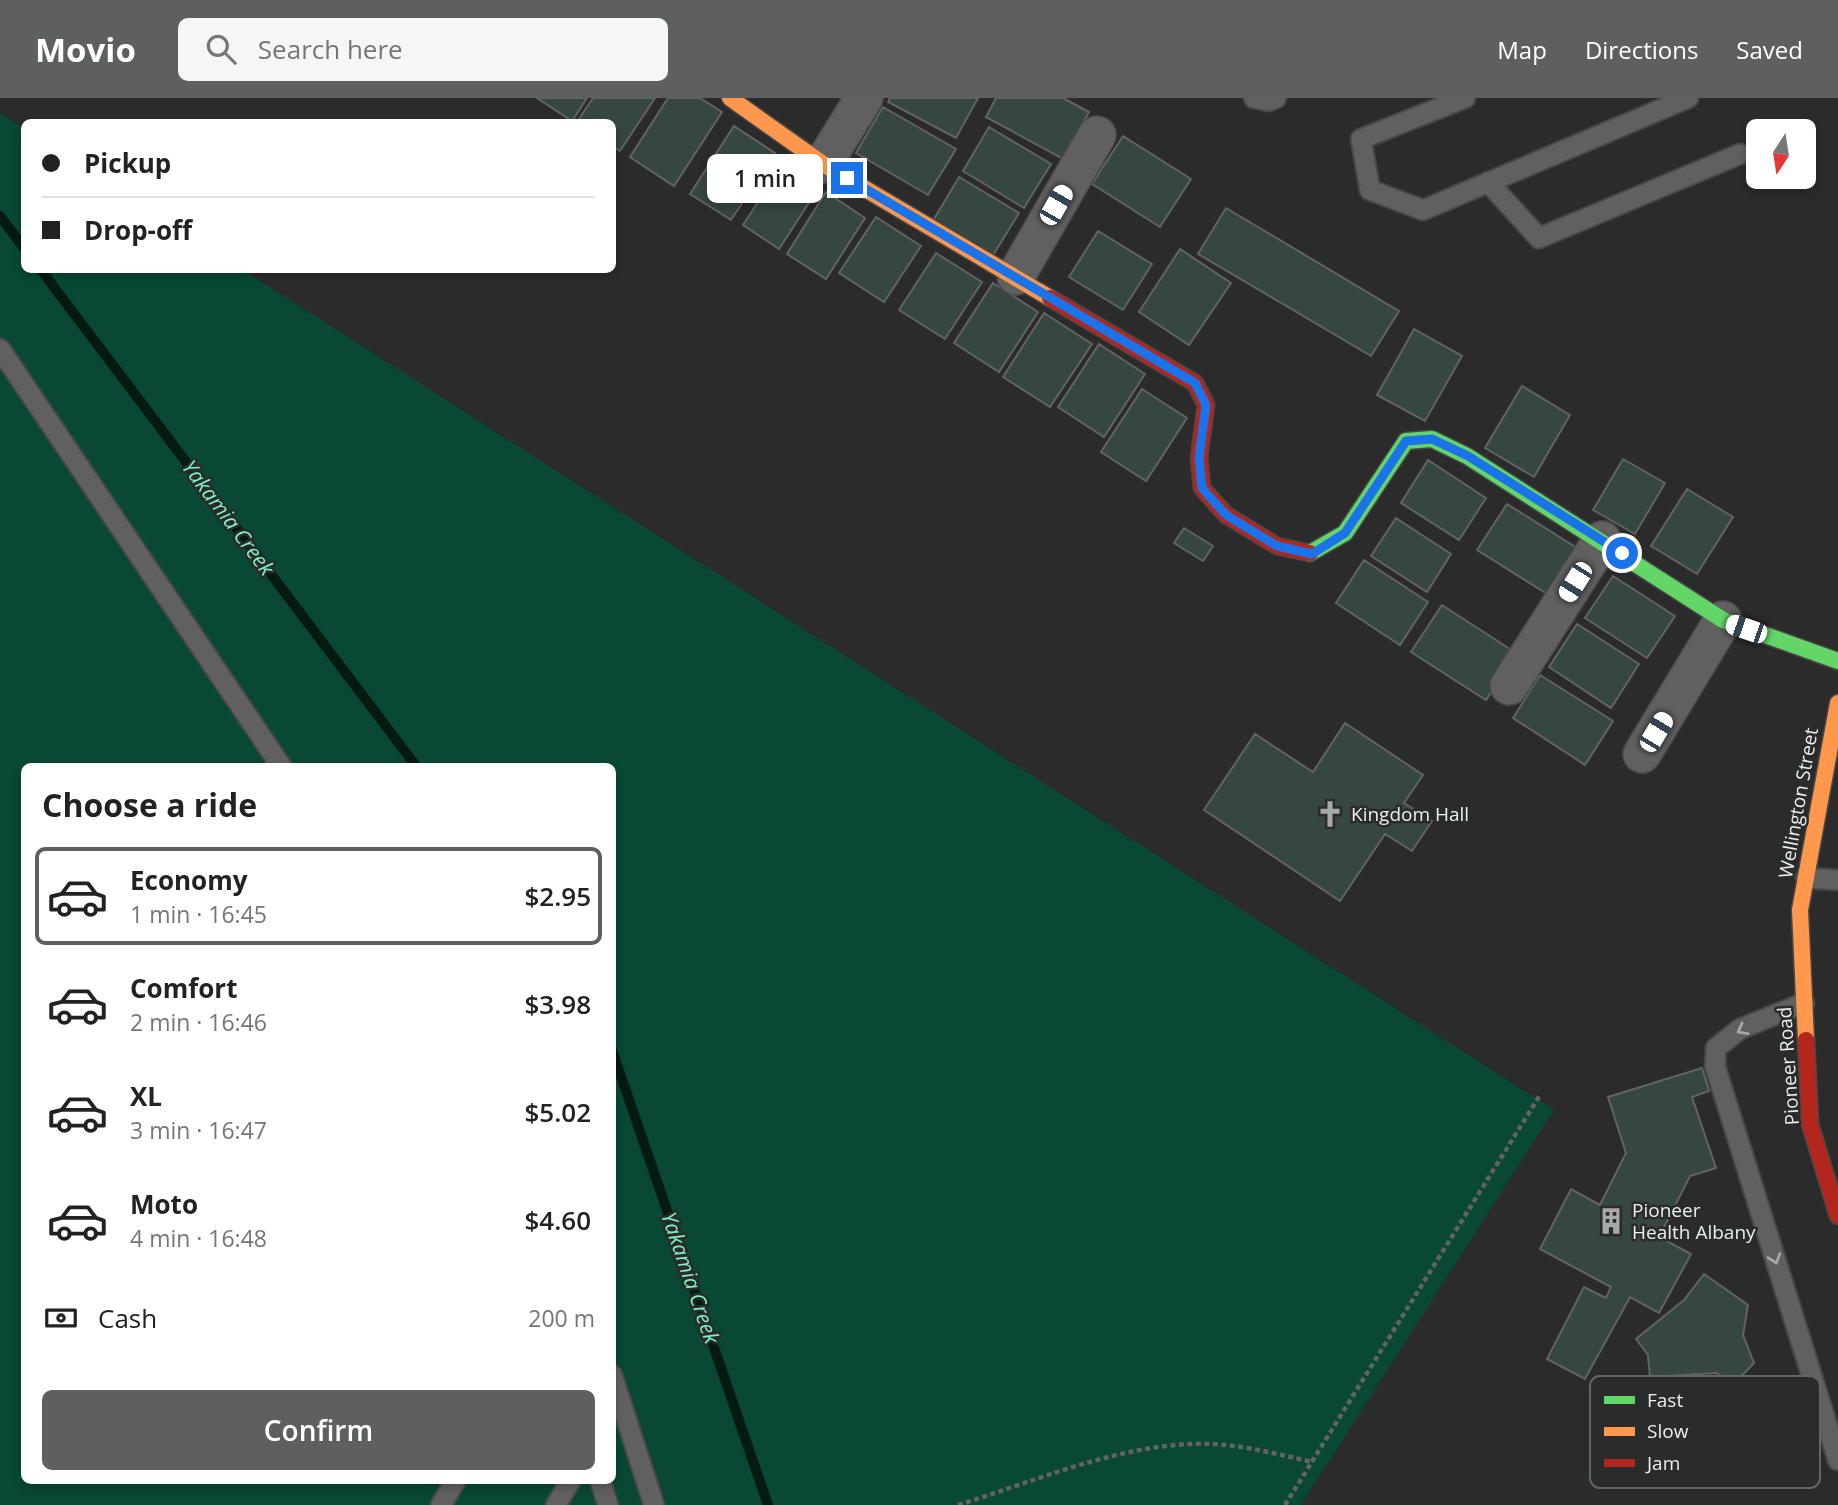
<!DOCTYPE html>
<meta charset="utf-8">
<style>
:root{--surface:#fff;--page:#f6f6f6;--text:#222;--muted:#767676;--line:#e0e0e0;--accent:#5e5f5f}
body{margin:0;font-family:"Open Sans",sans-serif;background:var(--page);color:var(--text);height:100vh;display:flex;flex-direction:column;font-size:26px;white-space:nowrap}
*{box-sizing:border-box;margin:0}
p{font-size:23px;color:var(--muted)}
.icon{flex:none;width:38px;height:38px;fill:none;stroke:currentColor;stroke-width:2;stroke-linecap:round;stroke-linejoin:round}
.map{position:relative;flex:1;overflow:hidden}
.drawer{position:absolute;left:21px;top:665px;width:595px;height:721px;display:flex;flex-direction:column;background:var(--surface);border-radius:10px;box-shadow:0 4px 10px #0003}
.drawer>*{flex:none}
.banner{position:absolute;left:21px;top:21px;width:595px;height:154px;border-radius:10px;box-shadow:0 4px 10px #0003;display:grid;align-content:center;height:154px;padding:0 21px;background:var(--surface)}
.needle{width:46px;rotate:192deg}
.fabs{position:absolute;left:1746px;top:21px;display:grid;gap:14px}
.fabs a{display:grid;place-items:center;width:70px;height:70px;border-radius:10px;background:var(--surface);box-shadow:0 4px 10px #0003;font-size:35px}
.end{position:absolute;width:32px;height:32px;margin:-16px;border:9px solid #1a73e8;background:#fff;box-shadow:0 0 0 4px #fff}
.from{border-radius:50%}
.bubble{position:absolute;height:49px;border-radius:10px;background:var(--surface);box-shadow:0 4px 10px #0003;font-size:23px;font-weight:600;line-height:49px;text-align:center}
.car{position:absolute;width:21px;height:42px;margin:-21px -10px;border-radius:9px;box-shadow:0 0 5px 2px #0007;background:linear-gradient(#fff 24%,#345 0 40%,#fff 0 76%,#345 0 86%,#fff 0)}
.banner b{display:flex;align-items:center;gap:24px;height:66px;font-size:26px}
.banner b+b{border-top:2px solid var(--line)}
.banner i{width:18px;height:18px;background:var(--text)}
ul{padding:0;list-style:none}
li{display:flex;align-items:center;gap:21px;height:98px;margin:0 14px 10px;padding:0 7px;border:4px solid transparent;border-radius:10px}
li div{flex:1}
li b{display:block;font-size:26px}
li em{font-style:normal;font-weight:600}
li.selected{border-color:var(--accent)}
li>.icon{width:63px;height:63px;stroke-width:1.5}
h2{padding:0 21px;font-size:32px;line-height:84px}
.pay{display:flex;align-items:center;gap:18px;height:77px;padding:0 21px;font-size:26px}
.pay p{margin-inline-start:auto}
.primary-button{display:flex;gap:14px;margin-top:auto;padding:14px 21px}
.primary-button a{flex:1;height:80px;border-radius:10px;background:var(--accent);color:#fff;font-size:28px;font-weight:600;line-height:80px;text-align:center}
header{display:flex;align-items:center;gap:42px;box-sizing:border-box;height:98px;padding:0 35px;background:var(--accent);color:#fff}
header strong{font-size:33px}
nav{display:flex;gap:38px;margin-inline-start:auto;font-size:24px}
.search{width:490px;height:63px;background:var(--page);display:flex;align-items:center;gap:18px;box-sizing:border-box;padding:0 24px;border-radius:10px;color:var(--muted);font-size:26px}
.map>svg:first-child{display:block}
.green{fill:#084835;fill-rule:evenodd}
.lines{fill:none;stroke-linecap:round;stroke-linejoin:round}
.stream{stroke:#051b12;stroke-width:10}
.building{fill:#364641;stroke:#626363;stroke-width:2}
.lane-casing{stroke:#474847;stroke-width:23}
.street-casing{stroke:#474847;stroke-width:40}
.fast-casing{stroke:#474847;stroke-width:19}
.slow-casing{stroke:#474847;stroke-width:19}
.jam-casing{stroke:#474847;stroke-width:19}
.path{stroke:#636363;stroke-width:4.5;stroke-dasharray:5 3.5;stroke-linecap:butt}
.lane{stroke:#606060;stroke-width:19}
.street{stroke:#606060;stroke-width:37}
.fast{stroke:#63d668;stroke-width:16}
.slow{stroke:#ff974d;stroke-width:16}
.jam{stroke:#b3261e;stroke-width:16}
.oneway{stroke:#a6a7a6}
.route{stroke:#1a73e8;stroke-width:9}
.labels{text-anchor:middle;stroke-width:5;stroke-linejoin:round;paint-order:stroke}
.street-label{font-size:19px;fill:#eceeed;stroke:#2a2c2b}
.poi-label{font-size:19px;fill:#eceeed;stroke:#2a2c2b;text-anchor:start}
.water-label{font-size:21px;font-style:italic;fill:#7ff2c5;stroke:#2a2c2b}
.key{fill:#2a2c2b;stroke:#646665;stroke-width:2}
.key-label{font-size:19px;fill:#eceeed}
</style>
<header>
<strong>Movio</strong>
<div class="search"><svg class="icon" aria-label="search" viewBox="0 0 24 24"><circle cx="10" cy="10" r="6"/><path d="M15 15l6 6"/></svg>Search here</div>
<nav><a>Map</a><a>Directions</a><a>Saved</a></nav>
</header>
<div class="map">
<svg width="1838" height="1407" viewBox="0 0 1838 1407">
<rect width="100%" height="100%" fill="#2b2b2b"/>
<!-- green -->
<path class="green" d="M 0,15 L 24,31 L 24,172 L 243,172 L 1554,1012 L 1301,1407 L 0,1407 ZM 24,668 L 612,668 L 612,1382 L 24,1382 Z"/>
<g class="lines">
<!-- stream -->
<path class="stream" d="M 0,118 L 24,150
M 41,172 L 416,668
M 612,952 L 768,1407"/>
</g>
<!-- building -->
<path class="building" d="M 537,0 L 587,0 L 572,23 Z
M 593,0 L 655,0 L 620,53 L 612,48 L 612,24 L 577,24 Z
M 668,0 L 700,0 L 722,14 L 674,88 L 630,59 Z
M 890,0 L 978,0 L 956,40 L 888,4 Z
M 996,0 L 1063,0 L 1089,14 L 1063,61 L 986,19 Z
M 883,9 L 956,51 L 928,97 L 856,55 Z
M 734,28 L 775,55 L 731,122 L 690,96 Z
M 989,29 L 1051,66 L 1024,110 L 963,73 Z
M 1123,38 L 1191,81 L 1160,129 L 1092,86 Z
M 783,66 L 819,89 L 779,151 L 743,127 Z
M 959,79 L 1019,115 L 990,162 L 931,126 Z
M 826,94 L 865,120 L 826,181 L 787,156 Z
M 1226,110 L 1399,213 L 1371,258 L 1198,156 Z
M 876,119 L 921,148 L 884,204 L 839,175 Z
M 1098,133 L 1152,166 L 1123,212 L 1069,179 Z
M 1180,151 L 1231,185 L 1189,247 L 1139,214 Z
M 936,155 L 982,184 L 945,241 L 899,212 Z
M 993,185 L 1038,214 L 999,274 L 954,245 Z
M 1044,215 L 1092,246 L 1050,309 L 1003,279 Z
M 1414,231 L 1462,258 L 1425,323 L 1377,297 Z
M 1099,246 L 1145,276 L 1104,339 L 1058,309 Z
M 1522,288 L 1570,317 L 1534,379 L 1485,350 Z
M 1142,291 L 1187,320 L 1146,383 L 1101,354 Z
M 1623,361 L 1665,385 L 1635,436 L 1593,412 Z
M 1428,362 L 1486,400 L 1459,442 L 1401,405 Z
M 1687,391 L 1733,419 L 1697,476 L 1651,448 Z
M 1507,406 L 1577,450 L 1547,496 L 1477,452 Z
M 1396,420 L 1451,456 L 1427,494 L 1371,458 Z
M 1184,430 L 1213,448 L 1203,463 L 1174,445 Z
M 1364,462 L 1428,504 L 1400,547 L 1336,505 Z
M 1613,478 L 1675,518 L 1647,560 L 1585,520 Z
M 1442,507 L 1516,555 L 1486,602 L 1411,554 Z
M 1577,526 L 1639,566 L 1611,610 L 1549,569 Z
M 1540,577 L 1613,623 L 1585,667 L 1513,620 Z
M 1345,625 L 1423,677 L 1404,705 L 1432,723 L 1412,753 L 1385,736 L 1340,803 L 1204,712 L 1255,636 L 1313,674 Z
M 1702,970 L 1709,993 L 1692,999 L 1716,1070 L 1690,1078 L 1659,1139 L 1691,1156 L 1659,1215 L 1630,1199 L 1585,1281 L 1547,1261 L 1584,1189 L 1606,1200 L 1611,1189 L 1540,1151 L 1571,1091 L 1600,1107 L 1626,1055 L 1608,999 Z
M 1704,1176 L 1748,1207 L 1743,1237 L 1754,1265 L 1731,1289 L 1717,1275 L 1650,1279 L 1648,1257 L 1636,1241 L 1684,1202 Z"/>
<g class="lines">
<defs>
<path id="lane" d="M 1254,0 L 1269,3 L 1276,0
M 1465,0 L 1361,41 L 1370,92 L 1423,112 L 1688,0
M 1488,84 L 1539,140 L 1740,56
M 0,251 L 281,668
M 1806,780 L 1838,782
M 1804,905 L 1740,931 L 1716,950 L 1715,968 L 1838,1362
M 612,1277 L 654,1407
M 600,1382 L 608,1407
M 441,1407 L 456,1382
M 556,1407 L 571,1382"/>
<path id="street" d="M 823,66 L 864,0
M 1016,178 L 1097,37
M 1509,588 L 1602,442
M 1642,656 L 1723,522"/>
<path id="fast" d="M 1310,455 L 1345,435 L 1406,343 L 1432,341 L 1467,358 L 1723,522 L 1838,563"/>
<path id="slow" d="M 730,0 L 823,66 L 1050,200
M 1806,942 L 1800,812 L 1838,605"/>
<path id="jam" d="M 1050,200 L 1195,285 L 1206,307 L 1199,360 L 1202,390 L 1226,417 L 1277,448 L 1310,455
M 1806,942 L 1810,1026 L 1838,1118"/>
</defs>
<!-- lane casing -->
<use href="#lane" class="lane-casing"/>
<!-- street casing -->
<use href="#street" class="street-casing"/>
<!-- fast casing -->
<use href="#fast" class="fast-casing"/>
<!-- slow casing -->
<use href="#slow" class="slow-casing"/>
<!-- jam casing -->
<use href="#jam" class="jam-casing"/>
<!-- path -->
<path class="path" d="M 958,1407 C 1033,1384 1112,1349 1191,1346 C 1233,1344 1272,1355 1312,1364
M 1285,1407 L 1540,997"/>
<!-- lane -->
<use href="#lane" class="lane"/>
<!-- street -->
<use href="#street" class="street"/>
<!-- fast -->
<use href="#fast" class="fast"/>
<!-- slow -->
<use href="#slow" class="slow"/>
<!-- jam -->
<use href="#jam" class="jam"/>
</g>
<!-- one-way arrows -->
<defs><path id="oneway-chevron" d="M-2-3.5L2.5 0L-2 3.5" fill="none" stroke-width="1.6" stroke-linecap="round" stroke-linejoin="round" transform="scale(1.75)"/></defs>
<g class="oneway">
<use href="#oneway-chevron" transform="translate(1742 932) rotate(151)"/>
<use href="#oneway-chevron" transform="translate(1775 1161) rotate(72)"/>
</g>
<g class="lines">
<!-- route -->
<path class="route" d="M 847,80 L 1195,285 L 1206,307 L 1199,360 L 1202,390 L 1226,417 L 1277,448 L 1312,456 L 1345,435 L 1406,343 L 1432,341 L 1468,358 L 1622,455"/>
</g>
<!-- icons -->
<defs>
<symbol id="church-bare" viewBox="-9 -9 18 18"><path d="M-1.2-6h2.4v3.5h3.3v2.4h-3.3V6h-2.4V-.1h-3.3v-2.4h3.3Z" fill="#a8aaa9" stroke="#2a2c2b" stroke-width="2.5" paint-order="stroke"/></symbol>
<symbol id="building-bare" viewBox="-9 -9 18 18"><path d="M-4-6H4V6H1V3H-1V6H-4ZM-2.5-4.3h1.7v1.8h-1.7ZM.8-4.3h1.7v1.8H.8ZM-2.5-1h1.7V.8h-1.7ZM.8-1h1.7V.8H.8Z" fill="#a8aaa9" stroke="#2a2c2b" stroke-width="2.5" paint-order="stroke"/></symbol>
</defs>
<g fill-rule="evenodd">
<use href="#church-bare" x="1311" y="697" width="38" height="38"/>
<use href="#building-bare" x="1592" y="1104" width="38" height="38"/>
</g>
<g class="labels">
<!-- street labels -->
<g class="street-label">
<text transform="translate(1798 705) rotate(-80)" y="7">Wellington Street</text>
<text transform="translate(1788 968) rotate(-94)" y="7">Pioneer Road</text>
</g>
<!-- poi labels -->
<g class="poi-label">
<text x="1351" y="723">Kingdom Hall</text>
<text x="1632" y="1119">Pioneer<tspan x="1632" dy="22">Health Albany</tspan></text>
</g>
<!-- water labels -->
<g class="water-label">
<text transform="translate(228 420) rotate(53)" y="7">Yakamia Creek</text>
<text transform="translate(690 1180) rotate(71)" y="7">Yakamia Creek</text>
</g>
</g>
<!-- legend -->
<rect x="1590" y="1278" width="230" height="112" rx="10" class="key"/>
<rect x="1604" y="1298" width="31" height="8" fill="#63d668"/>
<rect x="1604" y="1329" width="31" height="9" fill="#ff974d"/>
<rect x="1604" y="1361" width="31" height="8" fill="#b3261e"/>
<g class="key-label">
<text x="1647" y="1309">Fast</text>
<text x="1647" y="1340">Slow</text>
<text x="1647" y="1372">Jam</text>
</g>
</svg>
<div class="fabs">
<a><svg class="needle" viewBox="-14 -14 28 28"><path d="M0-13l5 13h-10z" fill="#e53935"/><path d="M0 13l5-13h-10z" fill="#767676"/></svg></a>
</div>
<i class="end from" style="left:1622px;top:455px"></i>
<i class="end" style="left:847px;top:80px"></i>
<div class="bubble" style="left:707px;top:56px;width:116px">1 min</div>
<i class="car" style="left:1056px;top:107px;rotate:30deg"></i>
<i class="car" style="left:1575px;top:484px;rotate:212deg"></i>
<i class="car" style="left:1746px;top:531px;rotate:289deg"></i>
<i class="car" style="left:1656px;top:634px;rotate:31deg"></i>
<div class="banner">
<b><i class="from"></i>Pickup</b>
<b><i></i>Drop-off</b>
</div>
<section class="drawer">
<h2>Choose a ride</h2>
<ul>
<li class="selected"><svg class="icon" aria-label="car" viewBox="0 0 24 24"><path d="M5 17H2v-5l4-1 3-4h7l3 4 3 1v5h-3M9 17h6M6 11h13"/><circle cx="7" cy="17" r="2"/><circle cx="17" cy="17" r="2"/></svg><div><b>Economy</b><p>1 min · 16:45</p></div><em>$2.95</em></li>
<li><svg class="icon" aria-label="car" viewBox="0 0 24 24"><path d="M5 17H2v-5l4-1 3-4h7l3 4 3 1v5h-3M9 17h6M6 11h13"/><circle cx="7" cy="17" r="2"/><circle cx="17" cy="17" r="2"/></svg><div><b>Comfort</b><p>2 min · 16:46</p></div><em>$3.98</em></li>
<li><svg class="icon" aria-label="car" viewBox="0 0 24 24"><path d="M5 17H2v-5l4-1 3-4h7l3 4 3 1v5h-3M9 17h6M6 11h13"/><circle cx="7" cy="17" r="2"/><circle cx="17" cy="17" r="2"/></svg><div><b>XL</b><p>3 min · 16:47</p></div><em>$5.02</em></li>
<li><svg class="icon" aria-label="car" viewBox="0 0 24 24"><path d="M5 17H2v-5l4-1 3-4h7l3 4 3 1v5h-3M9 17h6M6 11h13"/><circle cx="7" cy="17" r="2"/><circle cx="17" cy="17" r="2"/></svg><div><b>Moto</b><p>4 min · 16:48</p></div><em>$4.60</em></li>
</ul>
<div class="pay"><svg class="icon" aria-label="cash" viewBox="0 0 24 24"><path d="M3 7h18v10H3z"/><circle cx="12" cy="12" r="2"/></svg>Cash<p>200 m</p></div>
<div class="primary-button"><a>Confirm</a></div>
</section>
</div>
